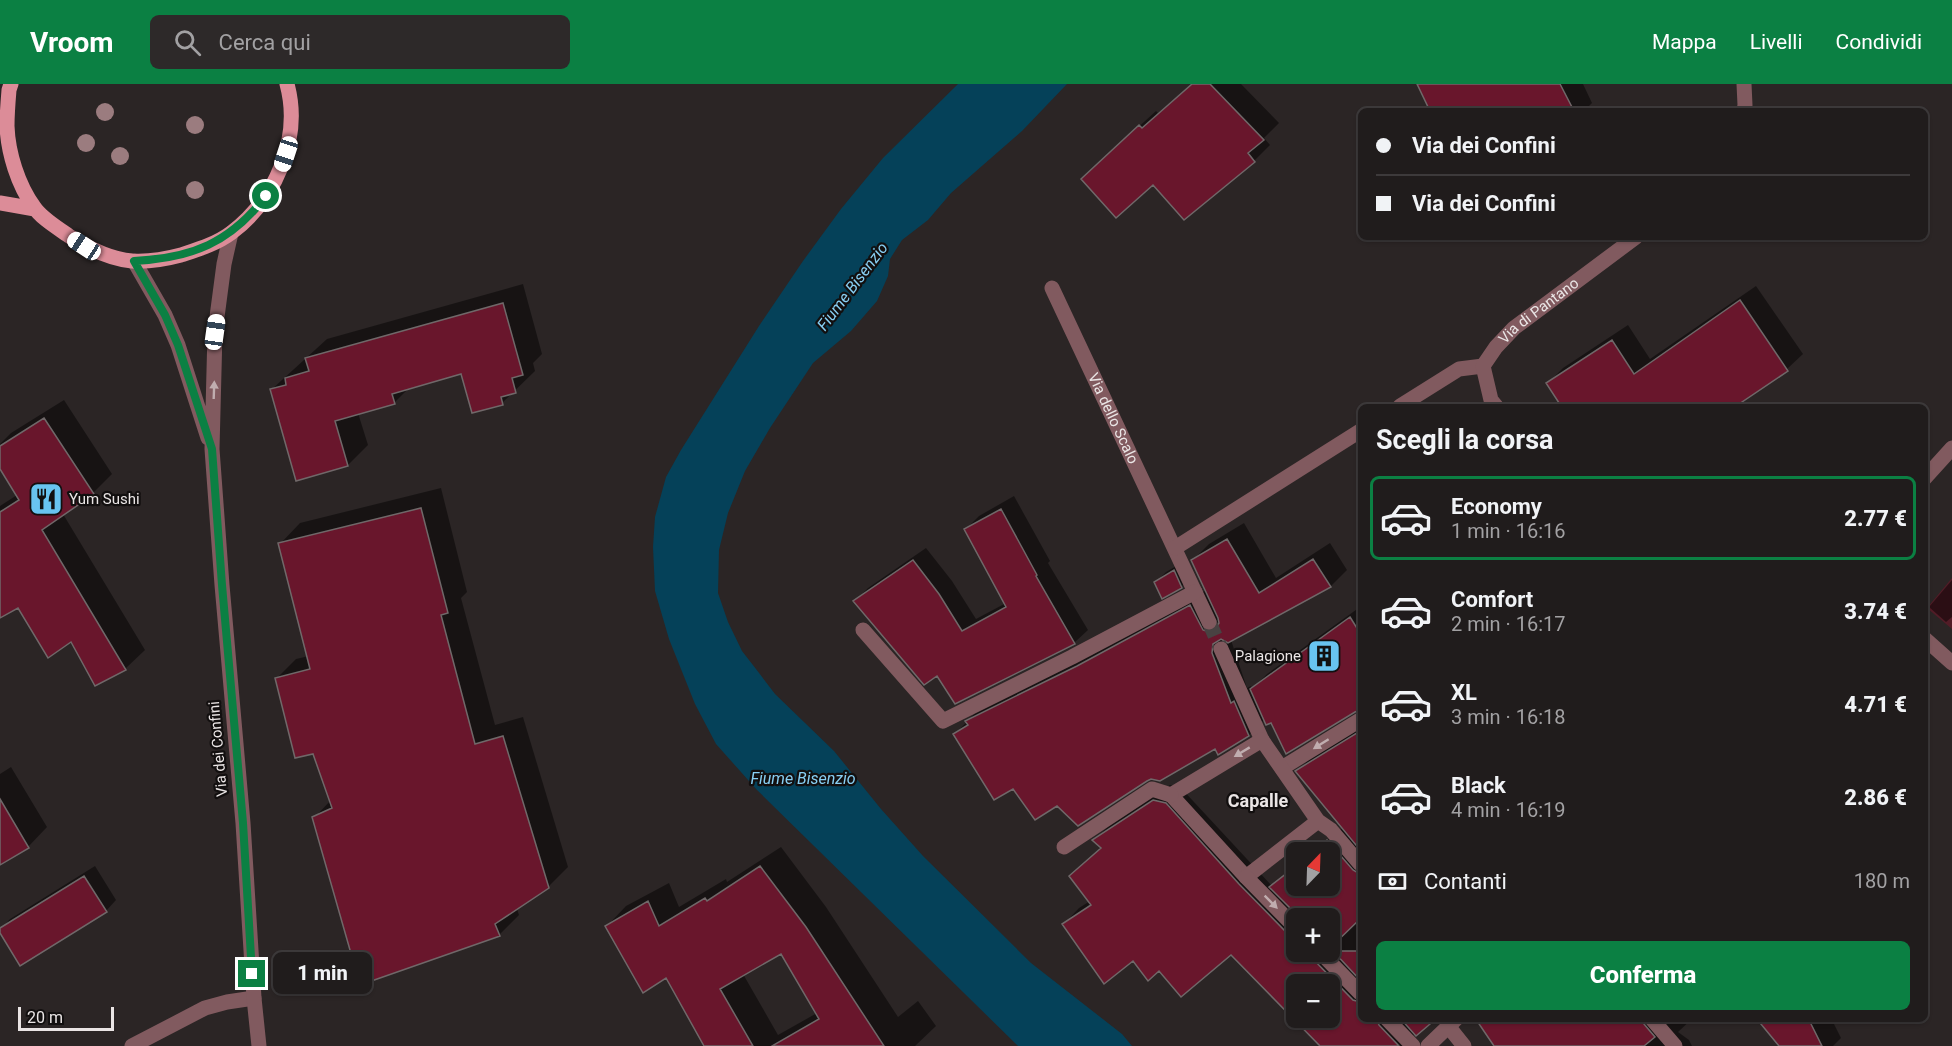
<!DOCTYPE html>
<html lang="it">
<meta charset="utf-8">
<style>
:root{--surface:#201c1c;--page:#2d2929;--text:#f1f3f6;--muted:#a2a1a3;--line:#3d3a3b;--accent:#0b8043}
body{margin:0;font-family:Roboto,sans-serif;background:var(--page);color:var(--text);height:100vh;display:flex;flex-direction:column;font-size:22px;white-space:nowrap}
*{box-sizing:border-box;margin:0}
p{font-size:20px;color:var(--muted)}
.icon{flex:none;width:33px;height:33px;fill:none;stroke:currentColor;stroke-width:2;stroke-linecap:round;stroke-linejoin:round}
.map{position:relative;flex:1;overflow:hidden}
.sheet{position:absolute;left:1358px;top:320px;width:570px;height:618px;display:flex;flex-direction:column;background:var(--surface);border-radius:9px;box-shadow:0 2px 4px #0004,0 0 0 2px var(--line)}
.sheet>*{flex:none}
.top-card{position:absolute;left:1358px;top:24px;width:570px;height:132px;border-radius:9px;box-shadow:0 2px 4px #0004,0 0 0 2px var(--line);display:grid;align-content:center;height:132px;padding:0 18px;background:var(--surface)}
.needle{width:39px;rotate:23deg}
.tools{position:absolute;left:1286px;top:758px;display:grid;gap:12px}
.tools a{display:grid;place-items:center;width:54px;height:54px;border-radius:9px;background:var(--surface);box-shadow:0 2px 4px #0004,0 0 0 2px var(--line);font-size:30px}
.scale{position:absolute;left:18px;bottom:15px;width:96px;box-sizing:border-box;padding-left:6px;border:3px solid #eae5e5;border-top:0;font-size:16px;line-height:21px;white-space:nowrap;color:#eae5e5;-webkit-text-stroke:4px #120f0f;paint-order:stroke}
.end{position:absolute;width:27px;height:27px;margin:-14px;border:8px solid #0b8043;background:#fff;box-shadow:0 0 0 3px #fff}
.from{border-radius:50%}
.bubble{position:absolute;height:42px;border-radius:9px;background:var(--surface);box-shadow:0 2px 4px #0004,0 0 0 2px var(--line);font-size:20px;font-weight:800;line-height:42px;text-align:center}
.car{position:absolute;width:18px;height:36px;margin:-18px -9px;border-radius:8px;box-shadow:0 0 4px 2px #0007;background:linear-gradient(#fff 24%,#345 0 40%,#fff 0 76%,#345 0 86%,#fff 0)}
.top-card b{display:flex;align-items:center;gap:21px;height:57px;font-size:22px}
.top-card b+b{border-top:2px solid var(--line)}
.top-card i{width:15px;height:15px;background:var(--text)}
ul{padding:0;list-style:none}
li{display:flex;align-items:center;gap:18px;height:84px;margin:0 12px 9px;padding:0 6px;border:3px solid transparent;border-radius:9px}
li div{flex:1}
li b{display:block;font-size:22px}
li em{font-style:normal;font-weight:800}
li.current{border-color:var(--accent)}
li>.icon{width:54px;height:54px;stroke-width:1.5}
h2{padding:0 18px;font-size:27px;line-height:72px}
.pay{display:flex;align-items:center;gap:15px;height:66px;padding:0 18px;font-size:22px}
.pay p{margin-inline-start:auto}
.action{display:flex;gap:12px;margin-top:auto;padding:12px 18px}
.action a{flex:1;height:69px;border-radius:9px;background:var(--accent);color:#fff;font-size:24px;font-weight:800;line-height:69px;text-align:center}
header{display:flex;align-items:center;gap:36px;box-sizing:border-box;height:84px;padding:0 30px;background:var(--accent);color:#fff}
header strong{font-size:28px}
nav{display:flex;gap:33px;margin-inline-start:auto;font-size:21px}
.search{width:420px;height:54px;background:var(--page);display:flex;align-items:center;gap:15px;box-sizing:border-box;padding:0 21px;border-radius:9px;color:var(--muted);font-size:22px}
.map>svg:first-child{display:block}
.green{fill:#521c27}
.water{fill:#054159}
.shadow{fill:#0007;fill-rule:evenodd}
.building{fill:#69162c;stroke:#706869;stroke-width:1.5;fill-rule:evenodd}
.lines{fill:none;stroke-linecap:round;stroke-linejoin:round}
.minor-tunnel{stroke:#484242;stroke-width:15;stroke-dasharray:15 8;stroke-linecap:butt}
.pedestrian{stroke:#815a5f;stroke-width:15}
.minor{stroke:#815a5f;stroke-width:15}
.tertiary{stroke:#815a5f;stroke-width:15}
.primary{stroke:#dc8c98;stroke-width:15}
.tree{fill:#9b7c7f}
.oneway{fill:#c0adaf}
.route{stroke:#0b8043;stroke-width:8}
.labels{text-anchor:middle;stroke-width:4.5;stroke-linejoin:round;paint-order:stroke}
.street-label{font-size:15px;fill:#eae5e5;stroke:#120f0f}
.poi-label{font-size:15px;fill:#eae5e5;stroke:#120f0f;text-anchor:start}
.water-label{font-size:16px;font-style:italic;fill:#88cff3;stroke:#120f0f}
.quarter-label{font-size:18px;font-weight:bold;fill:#eae5e5;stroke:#120f0f}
</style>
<header>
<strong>Vroom</strong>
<div class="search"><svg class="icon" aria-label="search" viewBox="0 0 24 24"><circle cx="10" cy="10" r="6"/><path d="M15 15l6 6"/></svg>Cerca qui</div>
<nav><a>Mappa</a><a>Livelli</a><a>Condividi</a></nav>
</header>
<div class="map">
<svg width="1952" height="962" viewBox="0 0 1952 962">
<rect width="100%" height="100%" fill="#2b2525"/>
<!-- green -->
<path class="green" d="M 1952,494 L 1952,545 L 1927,524 Z"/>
<!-- water -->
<path class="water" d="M 958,0 L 1067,0 L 1022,47 L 951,109 L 928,136 L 902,156 L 890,175 L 888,192 L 877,217 L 851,247 L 813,279 L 770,344 L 745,387 L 728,429 L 719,466 L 718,509 L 728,538 L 742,567 L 756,585 L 775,610 L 834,667 L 881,725 L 923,772 L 1031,879 L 1122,950 L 1132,962 L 1018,962 L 757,706 L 716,660 L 695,620 L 669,555 L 655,507 L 653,463 L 655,433 L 666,393 L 681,366 L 759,242 L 803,177 L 841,125 L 883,74 Z"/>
<!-- shadow -->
<path class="shadow" d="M 1192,0 L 1241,0 L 1279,39 L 1264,54 L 1270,61 L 1254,77 L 1184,134 L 1153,99 L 1099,79 L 1156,27 L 1158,29 Z
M 1419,0 L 1583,0 L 1592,19 L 1584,27 L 1433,27 Z
M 523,200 L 542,270 L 533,279 L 535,287 L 502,319 L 462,288 L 410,303 L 394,319 L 358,329 L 368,361 L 348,381 L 271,306 L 327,255 Z
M 1756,202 L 1803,270 L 1787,285 L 1734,322 L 1563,322 L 1548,299 L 1563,284 L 1628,241 L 1650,275 Z
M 64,316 L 112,390 L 93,409 L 63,430 L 145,566 L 125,585 L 71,556 L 18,522 L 0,533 L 0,422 L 17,411 L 0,382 L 0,360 L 11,349 Z
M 441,404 L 467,508 L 461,514 L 495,641 L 523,633 L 568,783 L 548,803 L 517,825 L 519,831 L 499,851 L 314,734 L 331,716 L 314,668 L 276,595 L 296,575 L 309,572 L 280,460 L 300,439 Z
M 1014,412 L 1050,477 L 1048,479 L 1088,546 L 1074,559 L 955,618 L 937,590 L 855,517 L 868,504 L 926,464 L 952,497 L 976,535 L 1006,519 L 966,445 L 979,432 Z
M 1244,439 L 1276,494 L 1330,459 L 1347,486 L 1331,502 L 1231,556 L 1247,604 L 1251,602 L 1252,605 L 1267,590 L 1360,523 L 1360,626 L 1271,637 L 1265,635 L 1249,651 L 1218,669 L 1215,663 L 1151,694 L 1058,720 L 1013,703 L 955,650 L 984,620 L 1095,565 L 1207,506 L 1193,476 L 1209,460 Z
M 1185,477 L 1192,492 L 1181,503 L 1156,498 L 1166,488 Z
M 1952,496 L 1952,533 L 1946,538 L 1929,523 Z
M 1360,643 L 1360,934 L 1435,934 L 1416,949 L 1402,962 L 1322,962 L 1231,869 L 1159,885 L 1133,875 L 1064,840 L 1079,824 L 1090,817 L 1071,792 L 1102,763 L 1094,756 L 1110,741 L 1170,701 L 1181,704 L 1273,803 L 1296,782 L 1296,801 L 1329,801 L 1329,768 L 1313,768 L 1344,743 L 1297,687 L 1313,672 ZM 1296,834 L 1329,834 L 1329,867 L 1296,867 ZM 1296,900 L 1329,900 L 1329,933 L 1296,933 Z
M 11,683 L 47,743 L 28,763 L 0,779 L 0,690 Z
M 781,763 L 826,823 L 898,933 L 918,917 L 936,942 L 915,962 L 706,962 L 667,892 L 607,842 L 626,822 L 669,799 L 679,823 L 726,795 L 727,798 ZM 782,868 L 817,929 L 778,951 L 743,890 Z
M 95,782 L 116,816 L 106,827 L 0,846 L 10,835 Z
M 1477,934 L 1693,934 L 1678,948 L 1689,956 L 1692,962 L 1496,962 Z
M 1758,934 L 1831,934 L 1841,954 L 1833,962 L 1781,962 Z"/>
<!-- building -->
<path class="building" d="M 1192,0 L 1210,0 L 1264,56 L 1248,69 L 1255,78 L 1184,136 L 1153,101 L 1116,134 L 1081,95 L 1139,41 L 1142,44 Z
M 1417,0 L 1560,0 L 1574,27 L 1430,27 Z
M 1740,216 L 1788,287 L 1736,322 L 1561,322 L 1546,299 L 1612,256 L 1634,290 Z
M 503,219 L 523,291 L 512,294 L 516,309 L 501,313 L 503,321 L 472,329 L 461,290 L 392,310 L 395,320 L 335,337 L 348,382 L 296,397 L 270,305 L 286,301 L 285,294 L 309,287 L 305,274 Z
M 44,334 L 94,410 L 42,446 L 126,586 L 95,602 L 71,558 L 48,574 L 18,524 L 0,534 L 0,428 L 19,416 L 0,385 L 0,362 Z
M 421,424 L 448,529 L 441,531 L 475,660 L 503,652 L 549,804 L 495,840 L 500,852 L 360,901 L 312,733 L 332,724 L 313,670 L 295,674 L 275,594 L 310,585 L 278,459 Z
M 1001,425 L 1037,491 L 1036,492 L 1075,560 L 955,620 L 937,592 L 924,601 L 853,517 L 913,476 L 939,510 L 962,547 L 1006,523 L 964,445 Z
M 1227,455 L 1259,509 L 1313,475 L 1331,503 L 1228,559 L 1221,555 L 1213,560 L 1212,569 L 1231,619 L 1234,617 L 1249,652 L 1218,671 L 1215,665 L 1160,697 L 1151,695 L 1147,697 L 1078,742 L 1057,722 L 1035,736 L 1013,705 L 994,716 L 953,650 L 968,641 L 965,637 L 1077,582 L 1190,521 L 1203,546 L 1209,548 L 1214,547 L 1219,539 L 1218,534 L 1191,476 Z
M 1174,486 L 1182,504 L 1162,515 L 1154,498 Z
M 1350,533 L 1360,549 L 1360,626 L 1355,628 L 1286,670 L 1271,639 L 1266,641 L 1250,605 Z
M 1360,647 L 1360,766 L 1295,687 Z
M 0,715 L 29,764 L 0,781 Z
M 1153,716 L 1166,719 L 1239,800 L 1289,851 L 1296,854 L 1296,867 L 1310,867 L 1312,874 L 1353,916 L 1360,918 L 1360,934 L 1376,934 L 1379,941 L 1399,962 L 1320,962 L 1231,871 L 1181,913 L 1159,887 L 1148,897 L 1133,877 L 1104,900 L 1062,840 L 1091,821 L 1069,792 L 1101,764 L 1092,756 ZM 1296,900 L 1329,900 L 1329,933 L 1296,933 Z
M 1327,756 L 1353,786 L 1360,790 L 1360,835 L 1330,864 L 1329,834 L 1300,834 L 1269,803 L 1296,782 L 1296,801 L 1329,801 L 1329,768 L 1313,768 Z
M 760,782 L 806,843 L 884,962 L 772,962 L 819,935 L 781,870 L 720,905 L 753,962 L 704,962 L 666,894 L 643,909 L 605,842 L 648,817 L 659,842 L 705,814 L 707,817 Z
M 84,792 L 107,828 L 20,882 L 0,849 L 0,844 Z
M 1333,867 L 1360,867 L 1360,896 Z
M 1400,934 L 1437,934 L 1416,952 Z
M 1475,934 L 1641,934 L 1644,940 L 1655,953 L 1644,962 L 1494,962 Z
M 1756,934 L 1808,934 L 1822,962 L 1779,962 Z"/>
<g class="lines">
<!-- minor-tunnel -->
<path class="minor-tunnel" d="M 1209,538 L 1221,565"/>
<!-- pedestrian -->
<path class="pedestrian" d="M 1651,934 L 1675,962"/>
<!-- minor -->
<g class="minor">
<path d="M 1744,27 L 1745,21 L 1744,0"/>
<path id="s1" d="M 1052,204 L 1209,538"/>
<path d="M 1400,322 L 1459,285 L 1483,282"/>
<path id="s2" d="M 1496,322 L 1491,316 L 1483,282 L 1496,263 L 1514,244 L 1636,153"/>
<path d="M 1924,395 L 1952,364"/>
<path d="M 1175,464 L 1360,347"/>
<path d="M 863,546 L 943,637 L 1072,573 L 1195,508"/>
<path d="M 1924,554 L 1952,579"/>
<path d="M 1221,565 L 1262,656"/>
<path d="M 1282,684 L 1360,636"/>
<path d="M 1318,737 L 1246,793 L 1171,711 L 1262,656 L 1318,737 L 1331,746 L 1360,780"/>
<path d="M 1064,763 L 1152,705 L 1171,711"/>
<path d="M 1246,793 L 1296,844"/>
<path d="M 1319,867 L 1360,909"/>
<path d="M 1386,934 L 1413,962"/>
<path d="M 1448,942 L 1464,962"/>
<path d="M 132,962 L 205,924 L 227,918 L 254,914"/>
<path d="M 1428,962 L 1457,934"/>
</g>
<!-- tertiary -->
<path class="tertiary" d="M 231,149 L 224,180 L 215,248 L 212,365 L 222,501 L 243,739 L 254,914 L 259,962
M 134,177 L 165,231 L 178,261 L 208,354"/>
<!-- primary -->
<path class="primary" d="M 11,0 L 9,6 C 8,18 7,30 7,42 C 8,69 18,101 34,123 C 42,135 58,144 69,152 C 88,164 109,175 132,177 C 148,178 166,175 181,171 C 199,165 216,160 231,149 C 275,116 302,55 287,0
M 0,119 L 35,125"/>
</g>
<!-- trees -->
<g class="tree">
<circle cx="105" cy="28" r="9"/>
<circle cx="195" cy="41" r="9"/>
<circle cx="86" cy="59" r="9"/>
<circle cx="120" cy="72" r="9"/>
<circle cx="195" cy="106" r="9"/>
</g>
<!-- one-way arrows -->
<defs><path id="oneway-solid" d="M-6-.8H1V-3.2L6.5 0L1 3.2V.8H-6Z" transform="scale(1.5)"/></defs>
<g class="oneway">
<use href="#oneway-solid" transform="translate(214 306) rotate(-88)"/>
<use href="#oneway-solid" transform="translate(1321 660) rotate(148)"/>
<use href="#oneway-solid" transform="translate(1242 668) rotate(149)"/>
<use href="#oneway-solid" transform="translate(1271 818) rotate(45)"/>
</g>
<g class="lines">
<!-- route -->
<path class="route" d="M 252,890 L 243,739 L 222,501 L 212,365 L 178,261 L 165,231 L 134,177 C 192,174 230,159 266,112"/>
</g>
<!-- icons -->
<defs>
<symbol id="restaurant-square" viewBox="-11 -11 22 22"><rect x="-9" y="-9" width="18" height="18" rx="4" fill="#68c4f0" stroke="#120f0f"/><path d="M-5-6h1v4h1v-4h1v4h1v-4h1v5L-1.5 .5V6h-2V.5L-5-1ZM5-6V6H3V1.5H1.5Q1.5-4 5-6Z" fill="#111"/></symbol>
<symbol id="building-square" viewBox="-11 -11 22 22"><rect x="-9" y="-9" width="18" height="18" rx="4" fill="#68c4f0" stroke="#120f0f"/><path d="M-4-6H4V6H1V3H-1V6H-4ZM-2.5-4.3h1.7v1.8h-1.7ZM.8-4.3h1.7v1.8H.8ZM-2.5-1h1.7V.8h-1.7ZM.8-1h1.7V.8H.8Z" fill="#111"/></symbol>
</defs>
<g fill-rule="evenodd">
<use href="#restaurant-square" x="27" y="396" width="38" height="38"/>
<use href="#building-square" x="1305" y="553" width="38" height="38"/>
</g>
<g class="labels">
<!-- street labels -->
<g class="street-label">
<text dy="5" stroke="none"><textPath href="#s2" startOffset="122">Via di Pantano</textPath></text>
<text dy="5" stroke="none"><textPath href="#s1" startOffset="144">Via dello Scalo</textPath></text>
<text transform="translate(218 665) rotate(-95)" y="5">Via dei Confini</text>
</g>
<!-- poi labels -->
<g class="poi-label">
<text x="69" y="420">Yum Sushi</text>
<text x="1301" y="577" text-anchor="end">Palagione</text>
</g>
<!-- water labels -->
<g class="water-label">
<text transform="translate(852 202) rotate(-53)" y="6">Fiume Bisenzio</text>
<text x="803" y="700">Fiume Bisenzio</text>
</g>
<!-- quarter labels -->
<g class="quarter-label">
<text x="1258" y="723">Capalle</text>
</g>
</g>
</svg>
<div class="tools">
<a><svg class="needle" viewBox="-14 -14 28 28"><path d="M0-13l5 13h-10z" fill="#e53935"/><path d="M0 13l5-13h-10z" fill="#a2a1a3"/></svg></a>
<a>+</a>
<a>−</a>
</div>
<div class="scale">20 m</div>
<i class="end from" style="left:266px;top:112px"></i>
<i class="end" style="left:252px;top:890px"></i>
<div class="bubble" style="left:273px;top:868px;width:99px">1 min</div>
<i class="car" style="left:286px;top:70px;rotate:198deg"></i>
<i class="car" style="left:84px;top:162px;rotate:303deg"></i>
<i class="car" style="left:215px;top:248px;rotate:8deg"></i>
<div class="top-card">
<b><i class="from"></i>Via dei Confini</b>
<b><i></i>Via dei Confini</b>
</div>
<section class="sheet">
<h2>Scegli la corsa</h2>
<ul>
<li class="current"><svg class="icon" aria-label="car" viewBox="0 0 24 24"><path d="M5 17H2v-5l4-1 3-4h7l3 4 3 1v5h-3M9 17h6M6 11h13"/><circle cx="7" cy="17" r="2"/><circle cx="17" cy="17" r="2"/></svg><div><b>Economy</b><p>1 min · 16:16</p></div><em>2.77 €</em></li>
<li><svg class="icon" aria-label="car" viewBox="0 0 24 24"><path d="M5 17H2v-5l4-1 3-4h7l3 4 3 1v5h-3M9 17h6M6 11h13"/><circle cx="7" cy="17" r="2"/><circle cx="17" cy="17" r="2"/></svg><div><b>Comfort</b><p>2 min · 16:17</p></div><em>3.74 €</em></li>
<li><svg class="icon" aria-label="car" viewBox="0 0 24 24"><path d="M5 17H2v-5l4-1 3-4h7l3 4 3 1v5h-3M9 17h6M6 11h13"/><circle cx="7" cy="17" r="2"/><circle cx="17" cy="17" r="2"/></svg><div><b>XL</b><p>3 min · 16:18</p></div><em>4.71 €</em></li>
<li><svg class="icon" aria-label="car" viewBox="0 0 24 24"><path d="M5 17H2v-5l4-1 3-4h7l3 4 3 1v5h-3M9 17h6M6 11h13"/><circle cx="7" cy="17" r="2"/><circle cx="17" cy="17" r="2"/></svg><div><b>Black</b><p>4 min · 16:19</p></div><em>2.86 €</em></li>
</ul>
<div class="pay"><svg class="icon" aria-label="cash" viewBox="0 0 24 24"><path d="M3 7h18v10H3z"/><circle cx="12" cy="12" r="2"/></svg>Contanti<p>180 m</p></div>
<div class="action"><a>Conferma</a></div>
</section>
</div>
